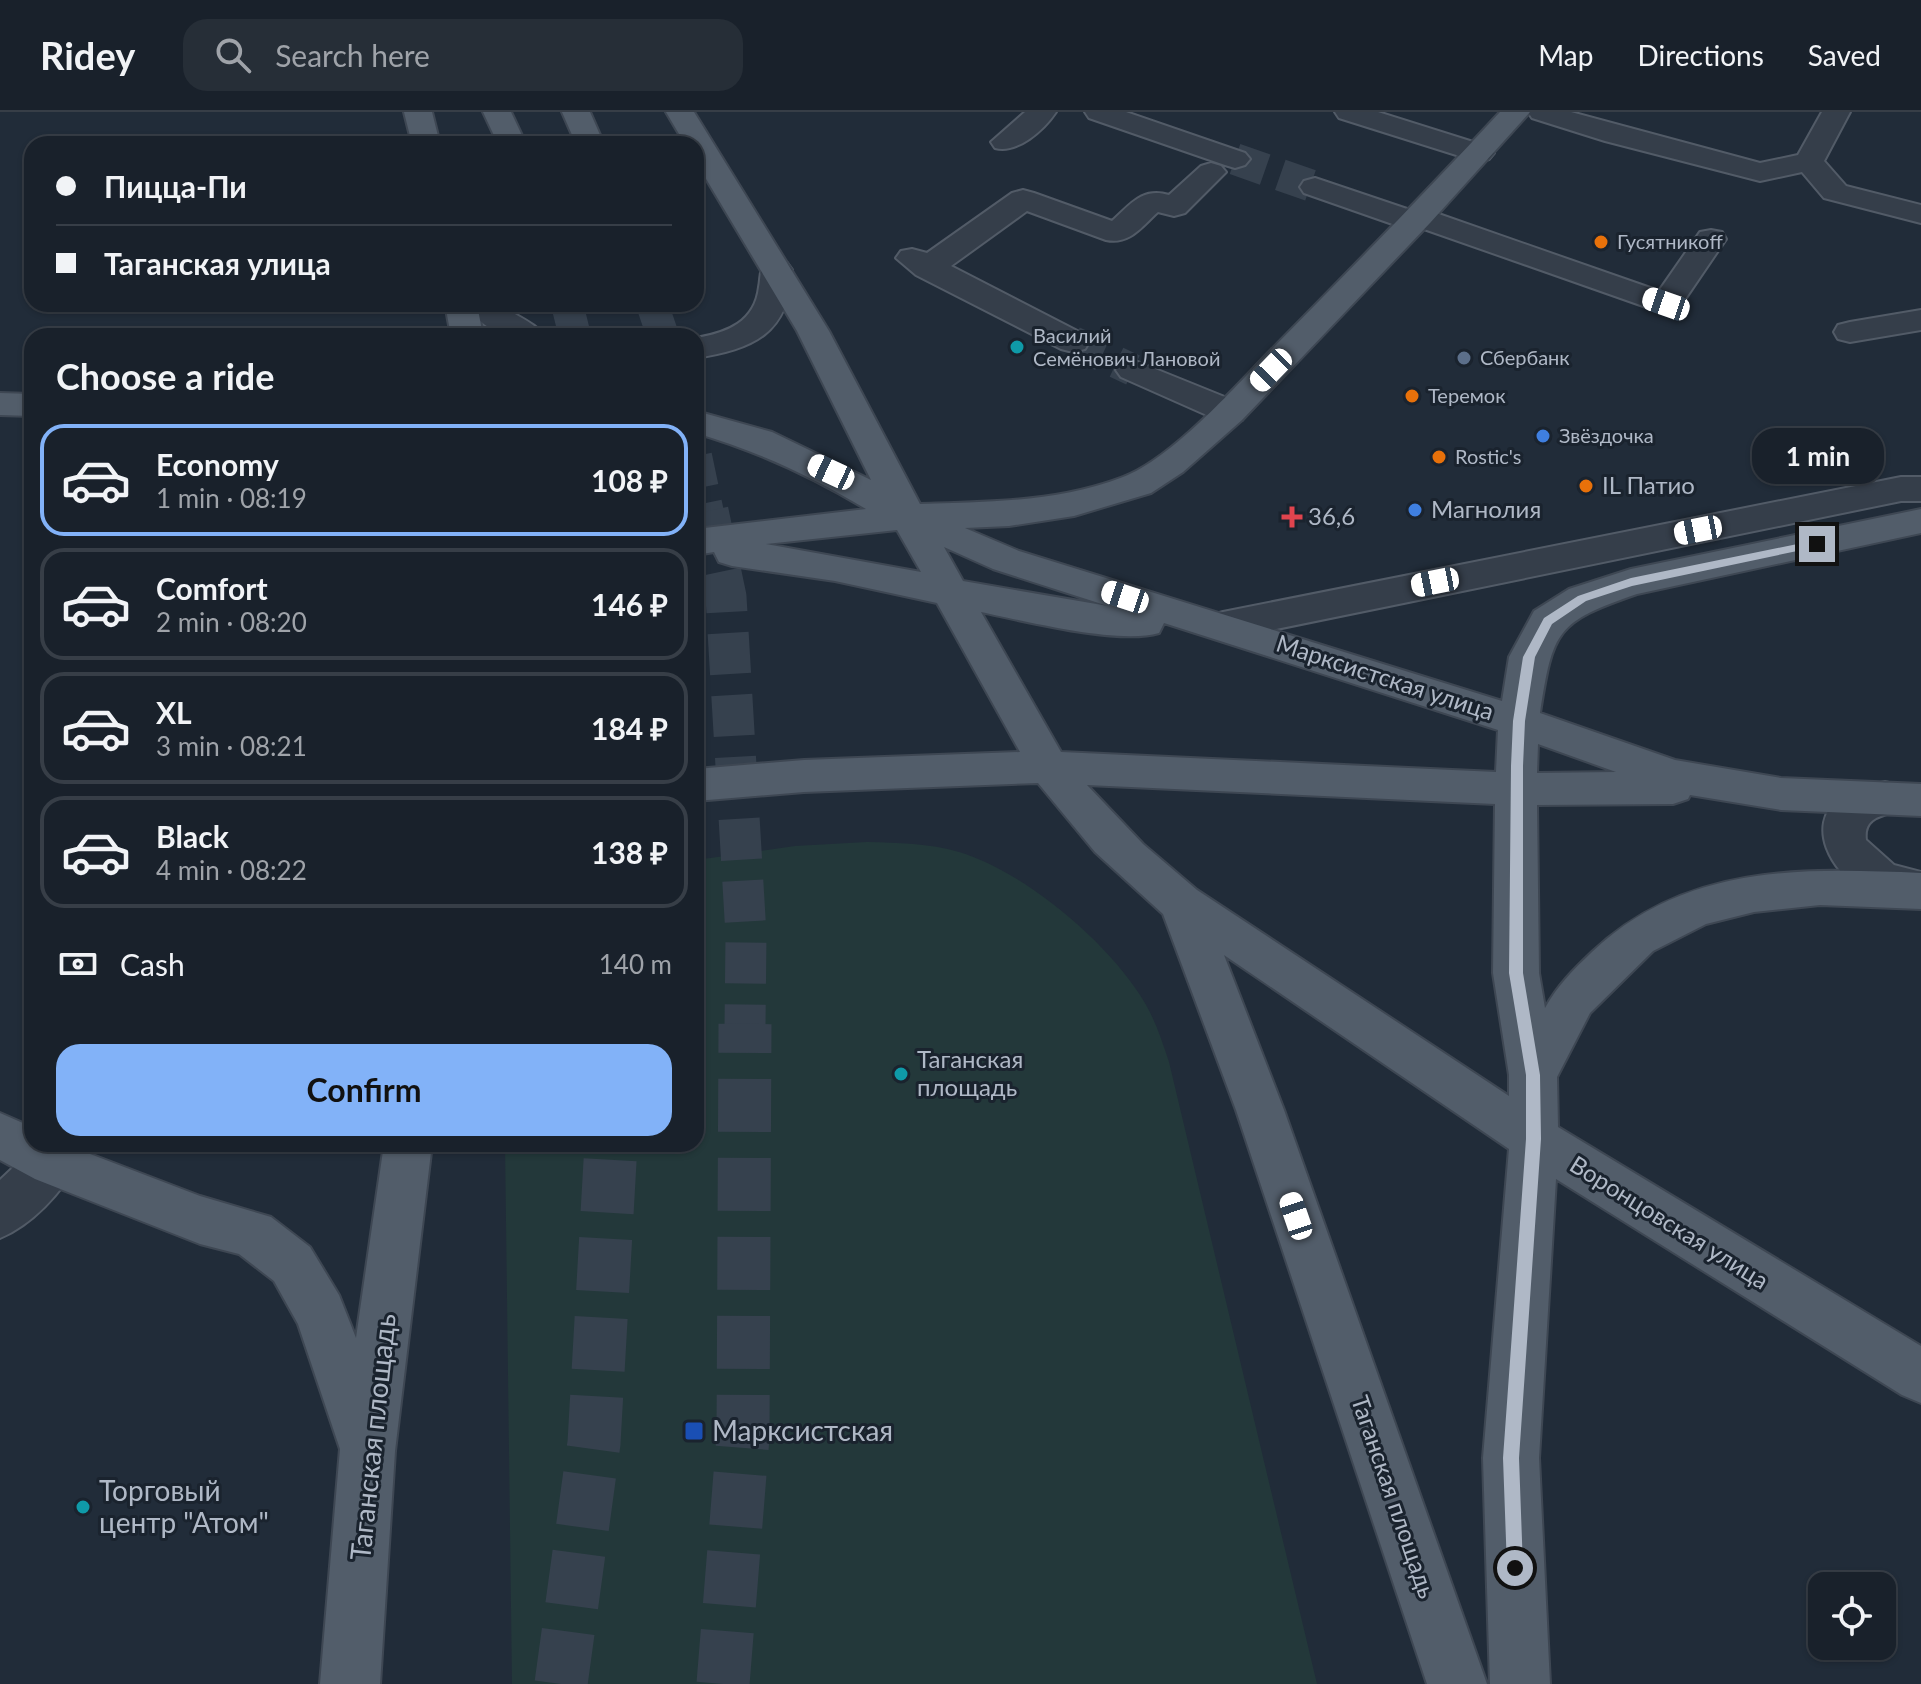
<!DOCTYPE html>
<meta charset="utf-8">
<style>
:root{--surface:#19212b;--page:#262e37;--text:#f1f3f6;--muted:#9fa3a9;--line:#373e47;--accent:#82b2f8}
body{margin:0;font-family:Lato,sans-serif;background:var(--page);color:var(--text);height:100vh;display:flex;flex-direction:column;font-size:30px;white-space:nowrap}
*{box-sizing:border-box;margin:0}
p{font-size:26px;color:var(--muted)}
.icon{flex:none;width:44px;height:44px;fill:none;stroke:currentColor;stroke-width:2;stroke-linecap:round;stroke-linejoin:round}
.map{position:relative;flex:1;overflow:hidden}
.panel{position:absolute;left:24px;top:216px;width:680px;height:824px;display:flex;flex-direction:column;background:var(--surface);border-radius:24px;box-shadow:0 2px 6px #0004,0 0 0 2px var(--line)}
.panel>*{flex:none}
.hud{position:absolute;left:24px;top:24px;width:680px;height:176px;border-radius:24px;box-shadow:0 2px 6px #0004,0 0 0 2px var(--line);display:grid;align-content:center;height:176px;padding:0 32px;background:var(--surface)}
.tools{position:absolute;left:1808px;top:1460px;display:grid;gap:16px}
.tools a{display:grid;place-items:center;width:88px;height:88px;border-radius:16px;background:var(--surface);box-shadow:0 2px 6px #0004,0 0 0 2px var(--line);font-size:40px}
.end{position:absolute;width:36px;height:36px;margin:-18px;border:10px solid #afb8c6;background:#111;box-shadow:0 0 0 4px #111}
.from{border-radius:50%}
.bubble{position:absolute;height:56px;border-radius:24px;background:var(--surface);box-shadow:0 2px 6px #0004,0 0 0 2px var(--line);font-size:26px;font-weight:700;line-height:56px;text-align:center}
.car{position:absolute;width:24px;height:48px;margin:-24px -12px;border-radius:10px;box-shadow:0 0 6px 2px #0007;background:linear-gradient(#fff 24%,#345 0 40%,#fff 0 76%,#345 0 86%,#fff 0)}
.hud b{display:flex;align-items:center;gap:28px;height:76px;font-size:30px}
.hud b+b{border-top:2px solid var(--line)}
.hud i{width:20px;height:20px;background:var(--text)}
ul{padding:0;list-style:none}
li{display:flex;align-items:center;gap:24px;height:112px;margin:0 16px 12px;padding:0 16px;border:4px solid var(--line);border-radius:24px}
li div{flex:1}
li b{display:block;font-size:30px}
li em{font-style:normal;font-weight:700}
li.active{border-color:var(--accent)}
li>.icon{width:72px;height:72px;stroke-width:1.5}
h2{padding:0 32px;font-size:36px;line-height:96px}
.pay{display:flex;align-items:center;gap:20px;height:88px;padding:0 32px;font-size:30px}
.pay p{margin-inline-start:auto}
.cta{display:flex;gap:16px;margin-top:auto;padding:16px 32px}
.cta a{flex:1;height:92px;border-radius:24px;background:var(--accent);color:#111;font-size:32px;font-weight:700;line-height:92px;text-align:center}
header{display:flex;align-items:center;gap:48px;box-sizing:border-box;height:112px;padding:0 40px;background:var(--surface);border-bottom:2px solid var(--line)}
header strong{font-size:38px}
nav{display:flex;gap:44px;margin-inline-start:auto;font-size:28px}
.search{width:560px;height:72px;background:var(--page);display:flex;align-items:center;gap:20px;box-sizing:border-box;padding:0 28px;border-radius:24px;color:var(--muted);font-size:30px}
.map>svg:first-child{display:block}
.green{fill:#23383a}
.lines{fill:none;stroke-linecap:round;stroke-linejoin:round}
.minor-tunnel{stroke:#36414e;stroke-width:32;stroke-dasharray:32 16;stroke-linecap:butt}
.major-tunnel-far2{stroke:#36414e;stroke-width:32;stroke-dasharray:32 16;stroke-linecap:butt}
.major-tunnel-far1{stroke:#36414e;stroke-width:41;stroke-dasharray:41 21;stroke-linecap:butt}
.major-tunnel{stroke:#36414e;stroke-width:53;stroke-dasharray:53 26;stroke-linecap:butt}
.minor-casing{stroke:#525b67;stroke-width:4}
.major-casing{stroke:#3e4753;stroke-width:4}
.minor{fill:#353e4a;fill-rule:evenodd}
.major{fill:#525d6a;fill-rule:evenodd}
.route{fill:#afb8c6}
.food-dot{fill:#e8710a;stroke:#1a232e;stroke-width:3}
.culture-dot{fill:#0f9aa8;stroke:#1a232e;stroke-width:3}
.service-dot{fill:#5c6f8a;stroke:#1a232e;stroke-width:3}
.shop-dot{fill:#3f7fe0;stroke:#1a232e;stroke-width:3}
.health-dot{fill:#e0444e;stroke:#1a232e;stroke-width:3}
.transit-dot{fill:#1a4fb4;stroke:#1a232e;stroke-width:3}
.labels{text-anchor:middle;stroke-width:6;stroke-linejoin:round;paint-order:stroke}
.far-poi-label{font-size:20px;fill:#afb8c6;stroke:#1a232e;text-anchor:start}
.poi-label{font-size:24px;fill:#afb8c6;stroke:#1a232e;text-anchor:start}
.street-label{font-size:24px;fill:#afb8c6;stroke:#1a232e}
.near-poi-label{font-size:28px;fill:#afb8c6;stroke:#1a232e;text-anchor:start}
.near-street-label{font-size:28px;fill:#afb8c6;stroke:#1a232e}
</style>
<header>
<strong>Ridey</strong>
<div class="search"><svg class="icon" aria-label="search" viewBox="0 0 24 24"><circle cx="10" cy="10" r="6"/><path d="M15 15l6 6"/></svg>Search here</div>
<nav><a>Map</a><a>Directions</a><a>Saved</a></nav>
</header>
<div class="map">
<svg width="1921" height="1572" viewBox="0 0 1921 1572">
<rect width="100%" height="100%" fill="#212c39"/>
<!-- green -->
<path class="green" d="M 867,730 C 898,731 929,731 959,740 C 1023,759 1104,827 1140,883 C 1154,904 1161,926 1169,950 L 1317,1572 L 512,1572 L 505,1032 L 696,1032 L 696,748 L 795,734 Z"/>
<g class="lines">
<!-- minor-tunnel -->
<path class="minor-tunnel" d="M 1235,47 L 1315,75
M 1073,230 L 1133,258"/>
<!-- major-tunnel-far2 -->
<path class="major-tunnel-far2" d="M 567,192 L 575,224
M 652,192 L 663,224
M 696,344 L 708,401"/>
<!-- major-tunnel-far1 -->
<path class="major-tunnel-far1" d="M 708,399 L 726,485 L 746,823 L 745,914"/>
<!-- major-tunnel -->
<path class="major-tunnel" d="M 561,1572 L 594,1331 L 611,1032
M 723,1572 L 743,1325 L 745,912"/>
<defs>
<path id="minor" d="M 1025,0 L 1056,0 C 1044,18 1017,42 995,36 L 991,30 Z
M 1085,0 L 1126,0 L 1245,41 L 1250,47 L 1245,53 L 1235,56 L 1225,53 L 1089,6 Z
M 1335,0 L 1378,0 L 1489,35 L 1494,41 L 1489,47 L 1479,50 L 1469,47 L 1339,6 Z
M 1528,0 L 1571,0 L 1760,51 L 1798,43 L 1822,0 L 1850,0 L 1824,49 L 1846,74 L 1921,93 L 1921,111 L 1824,86 L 1802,60 L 1760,69 L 1605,29 L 1532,6 Z
M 1211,51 L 1221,54 L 1226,60 L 1185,101 L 1174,104 L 1158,100 C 1142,114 1130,133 1106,128 L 1027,99 L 951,154 L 1085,223 L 1089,230 L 1085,237 L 1073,240 L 1061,237 L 916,163 L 896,146 L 901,139 L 912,137 L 927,141 L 1012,81 L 1023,78 L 1034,81 L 1112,109 C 1131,92 1142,75 1169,83 L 1201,54 Z
M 1315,66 L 1410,98 L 1419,96 L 1430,99 L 1659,179 L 1700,120 L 1711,118 L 1722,120 L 1726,127 L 1677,199 L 1666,202 L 1424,117 L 1415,119 L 1404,116 L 1304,81 L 1300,75 L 1304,69 Z
M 776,149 L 787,151 L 792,158 C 789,222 753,237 696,246 L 696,226 C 727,221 755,210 759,175 C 761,166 759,159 765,151 Z
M 466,192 L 501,192 C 514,204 535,210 544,224 C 507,224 489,225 466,192 Z
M 1921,198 L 1921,218 L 1850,230 L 1838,227 L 1834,220 L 1838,213 L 1850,210 Z
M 1133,248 L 1242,292 L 1247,300 L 1242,308 L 1230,311 L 1218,308 L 1121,265 L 1116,258 L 1121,251 Z
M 1901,365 L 1921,365 L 1921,389 L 1901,389 L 1223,528 L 1209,524 L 1204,514 L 1209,504 L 1223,500 Z
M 1885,670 L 1900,674 L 1906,686 L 1900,698 C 1882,704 1863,705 1866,728 L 1894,753 L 1921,760 L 1921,796 C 1901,792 1878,787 1861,777 C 1832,759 1806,715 1838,687 C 1850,677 1869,674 1885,670 Z
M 42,1032 L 69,1035 L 77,1051 C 63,1080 30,1114 0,1126 L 0,1068 L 35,1035 Z"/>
<path id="major" d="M 404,0 L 432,0 L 440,32 L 412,32 Z
M 483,0 L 511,0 L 526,32 L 498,32 Z
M 562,0 L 590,0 L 604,32 L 576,32 Z
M 666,0 L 694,0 L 829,219 L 920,392 C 988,390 1058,390 1123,365 C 1171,347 1233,277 1269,240 C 1347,161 1425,81 1500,0 L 1530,0 L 1430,111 L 1242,308 L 1183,360 L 1151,381 L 1074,404 L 1009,414 L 965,416 L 1019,439 L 1502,589 L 1509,545 L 1534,499 L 1569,477 L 1631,457 L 1921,397 L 1921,421 L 1637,482 C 1556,510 1553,518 1540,601 L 1675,648 L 1781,666 L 1921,672 L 1921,704 L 1781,698 L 1690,683 L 1688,687 L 1673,692 L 1537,693 L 1539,861 L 1545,896 C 1558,873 1573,858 1592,840 C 1685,752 1801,756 1921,761 L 1921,797 L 1820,793 L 1754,800 L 1706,812 L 1653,839 L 1590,901 L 1557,965 L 1558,1015 L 1921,1234 L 1921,1291 L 1902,1283 L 1556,1067 L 1539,1346 L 1550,1572 L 1490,1572 L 1483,1346 L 1509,1037 L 1224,843 L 1284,998 L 1487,1572 L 1427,1572 L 1236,998 L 1163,802 L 1095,740 L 1038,671 L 804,680 L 696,689 L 696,657 L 804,648 L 1020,640 L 937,491 L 835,469 L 732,454 L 719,450 L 714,440 L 696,443 L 696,417 L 866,397 C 811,364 757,339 696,321 L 696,299 L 772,320 L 871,368 L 797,219 L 696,50 L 696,32 L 685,32 ZM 897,418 L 921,460 L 766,432 ZM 944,435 L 993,457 L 1108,494 L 963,469 ZM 981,500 C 1024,509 1119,533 1159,521 L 1164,511 L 1498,618 L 1496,660 L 1061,640 ZM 1538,632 L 1616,660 L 1537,661 ZM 1087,673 L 1495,692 L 1493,861 L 1509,963 L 1509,984 L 1197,778 L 1143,732 Z
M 445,192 L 477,192 L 483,224 L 451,224 Z
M 0,281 L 32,282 L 32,304 L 0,303 Z
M 0,1001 L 32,1015 L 32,1032 L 64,1032 L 200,1084 L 271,1105 L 310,1135 L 339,1183 L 356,1226 L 384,1032 L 432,1032 L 395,1339 L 380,1572 L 320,1572 L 340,1337 L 298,1212 L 274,1169 L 239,1142 L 200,1132 L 35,1067 L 0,1048 Z"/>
</defs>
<!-- minor casing -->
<use href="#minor" class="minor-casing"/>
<!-- major casing -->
<use href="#major" class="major-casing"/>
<!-- minor -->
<use href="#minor" class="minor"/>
<!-- major -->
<use href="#major" class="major"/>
</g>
<!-- route -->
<path class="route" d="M 1817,428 L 1821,429 L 1821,434 L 1632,474 L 1586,489 L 1552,512 L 1535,545 L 1525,609 L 1523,654 L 1523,861 L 1540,963 L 1541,1027 L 1519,1346 L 1523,1456 L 1521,1462 L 1515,1465 L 1509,1462 L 1507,1456 L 1503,1346 L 1526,1027 L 1526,963 L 1509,861 L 1511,654 L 1513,609 L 1523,545 L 1544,506 L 1578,484 L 1631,466 Z"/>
<!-- markers -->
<g class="food-dot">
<circle cx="1601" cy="130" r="8"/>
<circle cx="1412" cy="284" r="8"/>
<circle cx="1439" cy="345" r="8"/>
<circle cx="1586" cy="374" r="8"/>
</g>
<g class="culture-dot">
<circle cx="1017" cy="235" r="8"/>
<circle cx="901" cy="962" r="8"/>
<circle cx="83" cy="1395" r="8"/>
</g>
<circle class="service-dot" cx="1464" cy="246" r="8"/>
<g class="shop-dot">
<circle cx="1543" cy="324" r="8"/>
<circle cx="1415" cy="398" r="8"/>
</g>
<path class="health-dot" d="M1288 393h8v8h8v8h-8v8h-8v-8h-8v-8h8z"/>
<rect class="transit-dot" x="684" y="1309" width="20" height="20" rx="4"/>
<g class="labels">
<!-- far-poi labels -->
<g class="far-poi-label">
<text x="1617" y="137">Гусятникоff</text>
<text x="1033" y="231">Василий<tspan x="1033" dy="23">Семёнович Лановой</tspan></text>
<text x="1480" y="253">Сбербанк</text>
<text x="1428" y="291">Теремок</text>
<text x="1559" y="331">Звёздочка</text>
<text x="1455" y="352">Rostic's</text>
</g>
<!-- poi labels -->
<g class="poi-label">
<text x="1602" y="382">IL Патио</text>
<text x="1431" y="406">Магнолия</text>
<text x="1308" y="413">36,6</text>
<text x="917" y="956">Таганская<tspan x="917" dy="28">площадь</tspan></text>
</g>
<!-- street labels -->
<g class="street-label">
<text transform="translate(1385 566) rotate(18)" y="8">Марксистская улица</text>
<text transform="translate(1669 1111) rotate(32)" y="8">Воронцовская улица</text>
<text transform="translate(1393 1385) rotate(71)" y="8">Таганская площадь</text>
</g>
<!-- near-poi labels -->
<g class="near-poi-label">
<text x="712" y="1329">Марксистская</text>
<text x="99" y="1389">Торговый<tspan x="99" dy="32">центр "Атом"</tspan></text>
</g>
<!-- near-street labels -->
<g class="near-street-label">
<text transform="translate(373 1325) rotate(-84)" y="10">Таганская площадь</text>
</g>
</g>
</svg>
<div class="tools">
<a><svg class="icon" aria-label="locate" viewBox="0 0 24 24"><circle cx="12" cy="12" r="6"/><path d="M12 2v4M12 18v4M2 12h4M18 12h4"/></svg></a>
</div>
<i class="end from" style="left:1515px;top:1456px"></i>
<i class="end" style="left:1817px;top:432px"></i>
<div class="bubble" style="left:1752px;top:316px;width:132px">1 min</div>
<i class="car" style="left:1666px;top:192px;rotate:289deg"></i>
<i class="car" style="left:1271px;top:258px;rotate:224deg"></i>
<i class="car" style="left:831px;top:360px;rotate:295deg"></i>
<i class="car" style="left:1698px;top:418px;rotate:259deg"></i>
<i class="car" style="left:1435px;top:470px;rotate:259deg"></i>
<i class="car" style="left:1125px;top:485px;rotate:288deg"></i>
<i class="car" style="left:1296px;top:1104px;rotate:341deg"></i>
<div class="hud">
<b><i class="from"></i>Пицца-Пи</b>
<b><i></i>Таганская улица</b>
</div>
<section class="panel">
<h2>Choose a ride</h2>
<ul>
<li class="active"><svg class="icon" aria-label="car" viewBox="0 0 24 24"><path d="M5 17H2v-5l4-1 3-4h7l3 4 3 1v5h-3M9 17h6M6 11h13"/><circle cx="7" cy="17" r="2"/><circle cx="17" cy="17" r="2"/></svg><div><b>Economy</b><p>1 min · 08:19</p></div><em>108 ₽</em></li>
<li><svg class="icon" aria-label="car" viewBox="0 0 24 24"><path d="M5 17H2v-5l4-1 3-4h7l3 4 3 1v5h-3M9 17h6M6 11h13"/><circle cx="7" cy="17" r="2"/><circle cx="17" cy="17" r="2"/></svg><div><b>Comfort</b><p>2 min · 08:20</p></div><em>146 ₽</em></li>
<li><svg class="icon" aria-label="car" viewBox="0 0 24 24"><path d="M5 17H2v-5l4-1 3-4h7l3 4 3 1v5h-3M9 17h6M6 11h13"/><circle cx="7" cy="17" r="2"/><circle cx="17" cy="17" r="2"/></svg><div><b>XL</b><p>3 min · 08:21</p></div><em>184 ₽</em></li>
<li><svg class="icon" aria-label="car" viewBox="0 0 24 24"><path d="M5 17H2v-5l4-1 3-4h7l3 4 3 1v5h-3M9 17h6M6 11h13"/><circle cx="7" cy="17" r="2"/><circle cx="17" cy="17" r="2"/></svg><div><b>Black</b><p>4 min · 08:22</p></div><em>138 ₽</em></li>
</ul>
<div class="pay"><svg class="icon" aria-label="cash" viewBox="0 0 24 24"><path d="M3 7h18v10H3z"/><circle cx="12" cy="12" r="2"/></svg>Cash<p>140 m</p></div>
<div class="cta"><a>Confirm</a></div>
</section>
</div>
